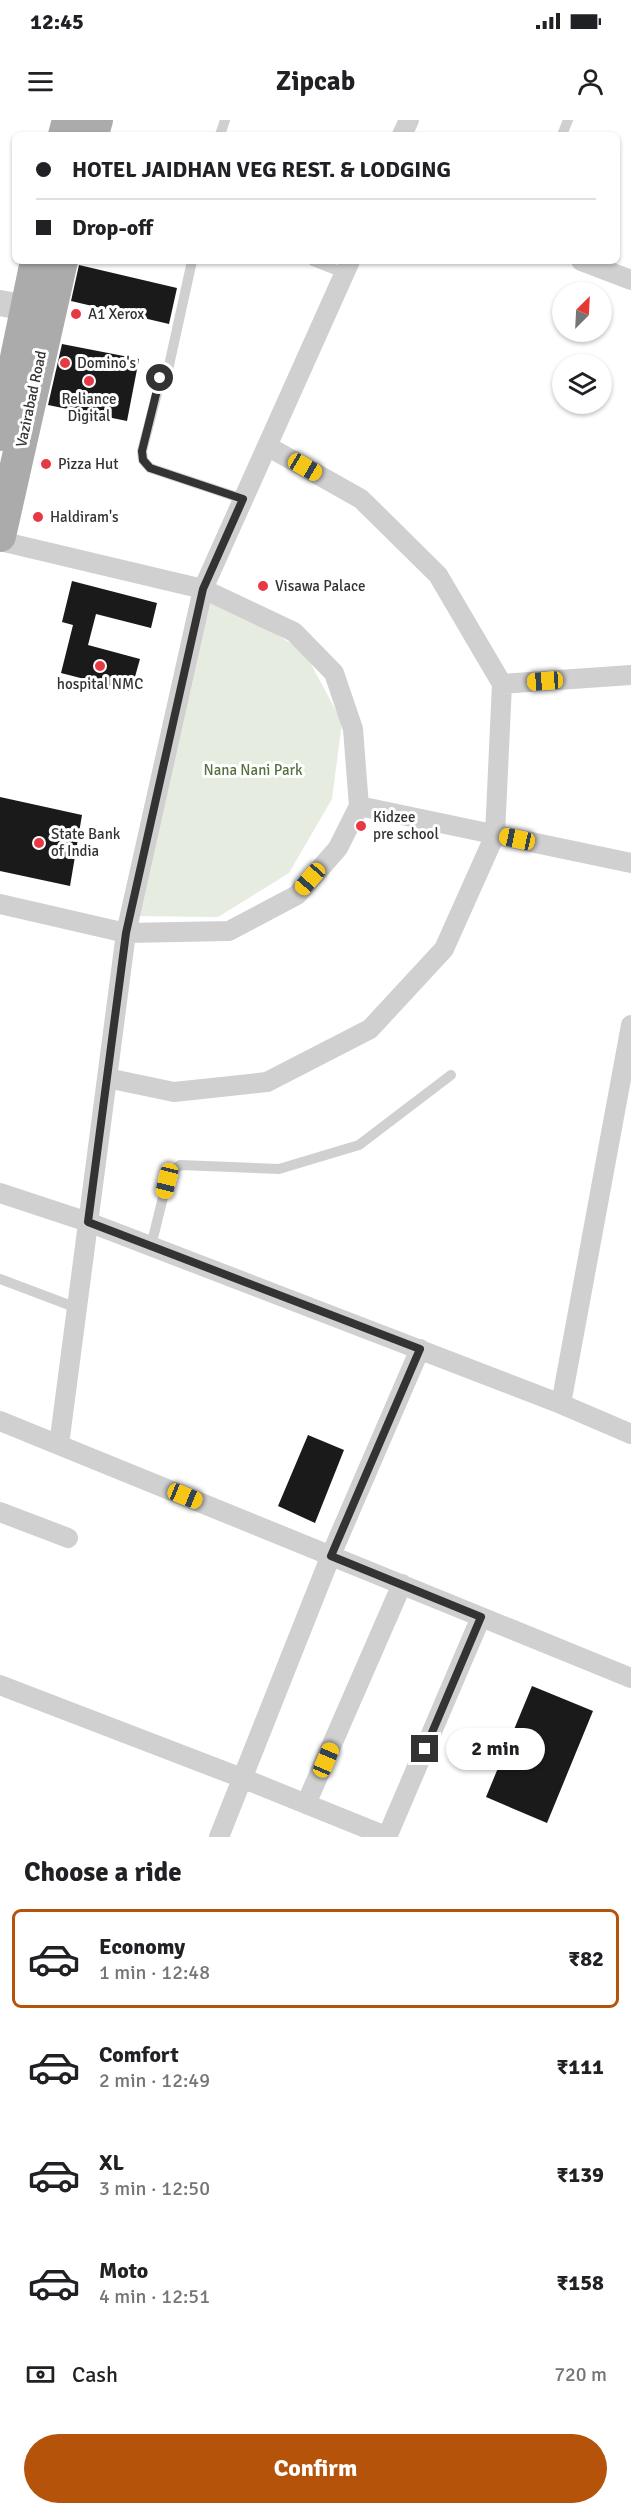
<!DOCTYPE html>
<meta charset="utf-8">
<style>
:root{--surface:#fff;--page:#f6f6f6;--text:#202124;--muted:#757577;--line:#e0e0e0;--accent:#b45309}
body{margin:0;font-family:Signika,sans-serif;background:var(--page);color:var(--text);height:100vh;display:flex;flex-direction:column;font-size:22px;white-space:nowrap}
*{box-sizing:border-box;margin:0}
p{font-size:20px;color:var(--muted)}
.icon{flex:none;width:33px;height:33px;fill:none;stroke:currentColor;stroke-width:2;stroke-linecap:round;stroke-linejoin:round}
.map{position:relative;height:1717px;overflow:hidden}
.details{display:flex;flex-direction:column;background:var(--surface);flex:1}
.details>*{flex:none}
.hud{position:absolute;left:12px;top:12px;width:608px;height:132px;border-radius:9px;box-shadow:0 2px 4px #0004;display:grid;align-content:center;height:132px;padding:0 24px;background:var(--surface)}
.needle{width:39px;rotate:24deg}
.buttons{position:absolute;left:552px;top:162px;display:grid;gap:12px}
.buttons a{display:grid;place-items:center;width:60px;height:60px;border-radius:50%;background:var(--surface);box-shadow:0 2px 4px #0004;font-size:30px}
.end{position:absolute;width:27px;height:27px;margin:-14px;border:8px solid #333;background:#fff;box-shadow:0 0 0 3px #fff}
.from{border-radius:50%}
.bubble{position:absolute;height:42px;border-radius:21px;background:var(--surface);box-shadow:0 2px 4px #0004;font-size:20px;font-weight:700;line-height:42px;text-align:center}
.car{position:absolute;width:18px;height:36px;margin:-18px -9px;border-radius:8px;box-shadow:0 0 4px 2px #0007;background:linear-gradient(#f5c518 24%,#345 0 40%,#f5c518 0 76%,#345 0 86%,#f5c518 0)}
.hud b{display:flex;align-items:center;gap:21px;height:57px;font-size:22px}
.hud b+b{border-top:2px solid var(--line)}
.hud i{width:15px;height:15px;background:var(--text)}
ul{padding:0;list-style:none}
li{display:flex;align-items:center;gap:18px;height:99px;margin:0 12px 9px;padding:0 12px;border:3px solid transparent;border-radius:9px}
li div{flex:1}
li b{display:block;font-size:22px}
li em{font-style:normal;font-weight:700}
li.active{border-color:var(--accent)}
li>.icon{width:54px;height:54px;stroke-width:1.5}
h2{padding:0 24px;font-size:27px;line-height:72px}
.pay{display:flex;align-items:center;gap:15px;height:66px;padding:0 24px;font-size:22px}
.pay p{margin-inline-start:auto}
.cta{display:flex;gap:12px;margin-top:auto;padding:12px 24px}
.cta a{flex:1;height:69px;border-radius:36px;background:var(--accent);color:#fff;font-size:24px;font-weight:700;line-height:69px;text-align:center}
.status{display:flex;justify-content:space-between;align-items:center;height:42px;padding:0 30px;background:var(--surface);direction:ltr}
.status svg{height:16px;fill:currentColor}
header{display:flex;justify-content:space-between;align-items:center;height:78px;padding:0 24px;background:var(--surface);font-size:27px;font-weight:700}
.map>svg:first-child{display:block}
.green{fill:#e6ecdf}
.building{fill:#1a1a1a}
.lines{fill:none;stroke-linecap:round;stroke-linejoin:round}
.service{stroke:#d0d0d0;stroke-width:10}
.minor{stroke:#d0d0d0;stroke-width:20}
.tertiary{stroke:#d0d0d0;stroke-width:26}
.primary{stroke:#ababab;stroke-width:32}
.route{stroke:#333;stroke-width:8}
.poi-dot{fill:#e63946;stroke:#fff;stroke-width:2}
.labels{text-anchor:middle;stroke-width:6;stroke-linejoin:round;paint-order:stroke}
.poi-label{font-size:15px;fill:#333;stroke:#fff;text-anchor:start}
.street-label{font-size:15px;fill:#333;stroke:#fff}
.park-label{font-size:15px;fill:#56703f;stroke:#fff}
</style>
<div class="status"><b>12:45</b><svg viewBox="0 0 49 12"><path d="M0 12V9h3v3zM5 12V6h3v6zM10 12V3h3v9zM15 12V0h3v12zM26 1h20v11H26zM47 4h2v5h-2z"/></svg></div>
<header><svg class="icon" aria-label="menu" viewBox="0 0 24 24"><path d="M4 6h16M4 12h16M4 18h16"/></svg>Zipcab<svg class="icon" aria-label="person" viewBox="0 0 24 24"><circle cx="12" cy="8" r="4"/><path d="M4 21q1-7 8-7t8 7"/></svg></header>
<div class="map">
<svg width="631" height="1717" viewBox="0 0 631 1717">
<rect width="100%" height="100%" fill="#fff"/>
<!-- green -->
<path class="green" d="M 206,482 L 253,501 L 304,531 L 342,602 L 332,679 L 289,753 L 218,797 L 137,796 Z"/>
<!-- building -->
<path class="building" d="M 79,145 L 177,168 L 169,204 L 71,181 Z
M 62,224 L 139,239 L 127,301 L 48,285 Z
M 72,461 L 157,483 L 151,508 L 96,494 L 88,525 L 140,539 L 131,571 L 61,553 L 73,505 L 62,502 Z
M 0,677 L 82,695 L 70,766 L 0,751 Z
M 308,1315 L 344,1330 L 315,1403 L 278,1386 Z
M 532,1566 L 593,1591 L 547,1703 L 486,1677 Z"/>
<g class="lines">
<!-- service -->
<path class="service" d="M 220,15 L 225,0
M 562,15 L 568,0
M 313,141 L 344,153
M 161,258 L 142,331 L 143,340 L 150,348 L 243,379
M 166,259 L 192,141
M 151,1126 L 167,1061 L 171,1052 L 180,1045 L 279,1049 L 359,1025 L 451,955
M 0,1159 L 77,1188"/>
<!-- minor -->
<path class="minor" d="M 402,15 L 409,0
M 581,141 L 631,160
M 0,421 L 203,469 L 294,512 L 334,553 L 353,609 L 359,686 L 338,728 L 297,775 L 229,811 L 126,813 L 0,784
M 502,564 L 631,555
M 359,686 L 631,743
M 107,958 L 174,972 L 267,962 L 370,909 L 444,829 L 495,715 L 502,564 L 438,455 L 361,379 L 267,326
M 0,1073 L 88,1102 L 561,1284 L 631,1314
M 561,1284 L 631,905
M 0,1301 L 631,1558
M 59,1325 L 126,813 L 203,469 L 350,141
M 0,1392 L 68,1418
M 0,1565 L 242,1658 L 388,1717
M 306,1684 L 402,1464
M 219,1717 L 331,1435 L 420,1229
M 387,1717 L 481,1497"/>
<!-- tertiary -->
<path class="tertiary" d="M 0,183 L 44,191"/>
<!-- primary -->
<path class="primary" d="M 64,15 L 68,0
M 93,15 L 97,0
M 0,315 L 36,141
M 0,416 L 62,141"/>
</g>
<g class="lines">
<!-- route -->
<path class="route" d="M 160,258 L 142,331 L 143,340 L 150,348 L 243,379 L 203,469 L 126,813 L 88,1102 L 420,1229 L 331,1436 L 481,1497 L 425,1629"/>
</g>
<!-- markers -->
<g class="poi-dot">
<circle cx="76" cy="194" r="6"/>
<circle cx="65" cy="243" r="6"/>
<circle cx="89" cy="261" r="6"/>
<circle cx="46" cy="344" r="6"/>
<circle cx="38" cy="397" r="6"/>
<circle cx="263" cy="466" r="6"/>
<circle cx="100" cy="546" r="6"/>
<circle cx="361" cy="706" r="6"/>
<circle cx="39" cy="723" r="6"/>
</g>
<g class="labels">
<!-- poi labels -->
<g class="poi-label">
<text x="88" y="199">A1 Xerox</text>
<text x="77" y="248">Domino's</text>
<text x="89" y="284" text-anchor="middle">Reliance<tspan x="89" dy="17">Digital</tspan></text>
<text x="58" y="349">Pizza Hut</text>
<text x="50" y="402">Haldiram's</text>
<text x="275" y="471">Visawa Palace</text>
<text x="100" y="569" text-anchor="middle">hospital NMC</text>
<text x="373" y="702">Kidzee<tspan x="373" dy="17">pre school</tspan></text>
<text x="51" y="719">State Bank<tspan x="51" dy="17">of India</tspan></text>
</g>
<!-- street labels -->
<g class="street-label">
<text transform="translate(31 279) rotate(-78)" y="5">Vazirabad Road</text>
</g>
<!-- park labels -->
<g class="park-label">
<text x="253" y="655">Nana Nani Park</text>
</g>
</g>
</svg>
<div class="buttons">
<a><svg class="needle" viewBox="-14 -14 28 28"><path d="M0-13l5 13h-10z" fill="#e53935"/><path d="M0 13l5-13h-10z" fill="#757577"/></svg></a>
<a><svg class="icon" aria-label="layers" viewBox="0 0 24 24"><path d="M12 4l9 5-9 5-9-5zM3 14l9 5 9-5"/></svg></a>
</div>
<i class="end from" style="left:160px;top:258px"></i>
<i class="end" style="left:425px;top:1629px"></i>
<div class="bubble" style="left:446px;top:1608px;width:99px">2 min</div>
<i class="car" style="left:305px;top:347px;rotate:120deg"></i>
<i class="car" style="left:545px;top:561px;rotate:266deg"></i>
<i class="car" style="left:517px;top:719px;rotate:282deg"></i>
<i class="car" style="left:310px;top:759px;rotate:221deg"></i>
<i class="car" style="left:167px;top:1061px;rotate:194deg"></i>
<i class="car" style="left:185px;top:1376px;rotate:112deg"></i>
<i class="car" style="left:326px;top:1640px;rotate:23deg"></i>
<div class="hud">
<b><i class="from"></i>HOTEL JAIDHAN VEG REST. &amp; LODGING</b>
<b><i></i>Drop-off</b>
</div>
</div>
<section class="details">
<h2>Choose a ride</h2>
<ul>
<li class="active"><svg class="icon" aria-label="car" viewBox="0 0 24 24"><path d="M5 17H2v-5l4-1 3-4h7l3 4 3 1v5h-3M9 17h6M6 11h13"/><circle cx="7" cy="17" r="2"/><circle cx="17" cy="17" r="2"/></svg><div><b>Economy</b><p>1 min · 12:48</p></div><em>₹82</em></li>
<li><svg class="icon" aria-label="car" viewBox="0 0 24 24"><path d="M5 17H2v-5l4-1 3-4h7l3 4 3 1v5h-3M9 17h6M6 11h13"/><circle cx="7" cy="17" r="2"/><circle cx="17" cy="17" r="2"/></svg><div><b>Comfort</b><p>2 min · 12:49</p></div><em>₹111</em></li>
<li><svg class="icon" aria-label="car" viewBox="0 0 24 24"><path d="M5 17H2v-5l4-1 3-4h7l3 4 3 1v5h-3M9 17h6M6 11h13"/><circle cx="7" cy="17" r="2"/><circle cx="17" cy="17" r="2"/></svg><div><b>XL</b><p>3 min · 12:50</p></div><em>₹139</em></li>
<li><svg class="icon" aria-label="car" viewBox="0 0 24 24"><path d="M5 17H2v-5l4-1 3-4h7l3 4 3 1v5h-3M9 17h6M6 11h13"/><circle cx="7" cy="17" r="2"/><circle cx="17" cy="17" r="2"/></svg><div><b>Moto</b><p>4 min · 12:51</p></div><em>₹158</em></li>
</ul>
<div class="pay"><svg class="icon" aria-label="cash" viewBox="0 0 24 24"><path d="M3 7h18v10H3z"/><circle cx="12" cy="12" r="2"/></svg>Cash<p>720 m</p></div>
<div class="cta"><a>Confirm</a></div>
</section>
